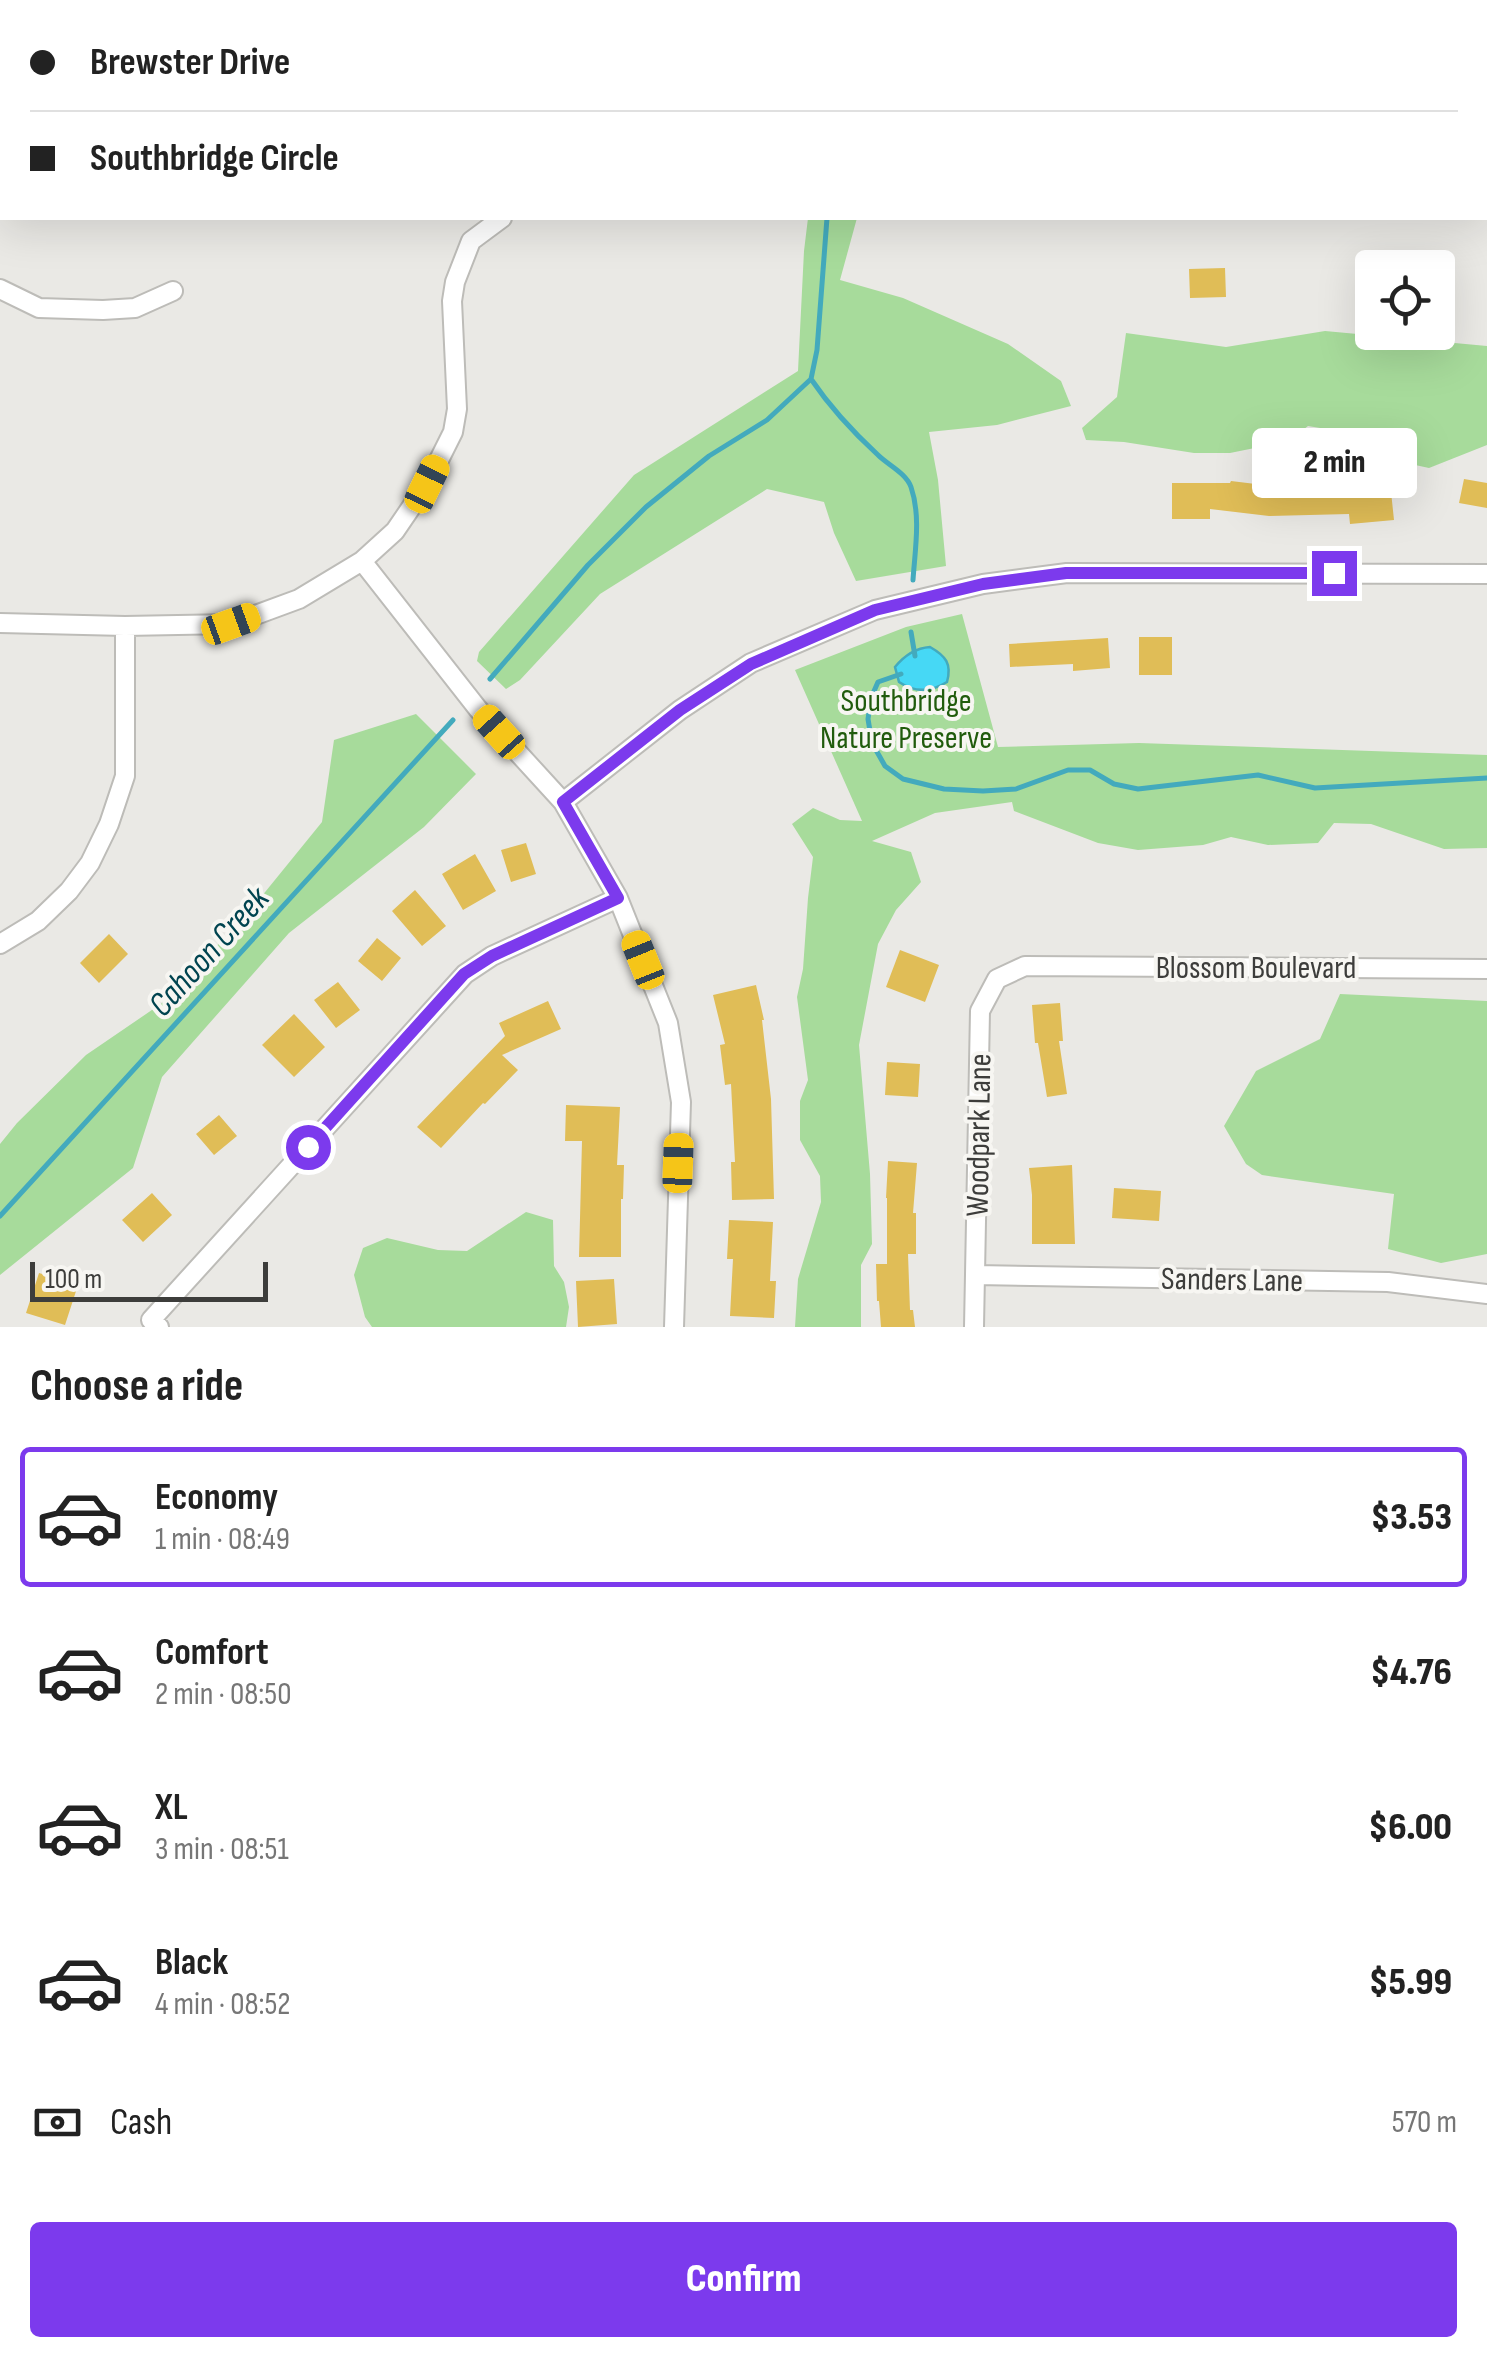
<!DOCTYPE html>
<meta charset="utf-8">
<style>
:root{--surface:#fff;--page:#f6f6f6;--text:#222;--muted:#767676;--line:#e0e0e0;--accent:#7c3aed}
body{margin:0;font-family:"Sofia Sans Condensed",sans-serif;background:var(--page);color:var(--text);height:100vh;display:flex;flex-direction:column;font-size:38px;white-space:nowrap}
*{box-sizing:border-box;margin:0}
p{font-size:32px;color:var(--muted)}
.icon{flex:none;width:55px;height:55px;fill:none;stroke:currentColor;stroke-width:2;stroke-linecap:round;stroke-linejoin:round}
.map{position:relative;height:1327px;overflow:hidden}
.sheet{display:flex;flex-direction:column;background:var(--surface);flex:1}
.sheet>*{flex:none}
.hud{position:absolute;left:0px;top:0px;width:1488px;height:220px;box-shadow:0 10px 40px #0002;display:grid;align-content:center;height:220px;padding:0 30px;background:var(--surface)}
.controls{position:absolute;left:1355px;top:250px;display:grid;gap:20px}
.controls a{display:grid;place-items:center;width:100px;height:100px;border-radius:10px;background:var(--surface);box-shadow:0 10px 40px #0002;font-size:50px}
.scale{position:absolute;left:30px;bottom:25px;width:238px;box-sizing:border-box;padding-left:10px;border:5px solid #3d3d3b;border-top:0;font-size:28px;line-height:35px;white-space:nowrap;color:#3d3d3b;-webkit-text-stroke:8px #f7f6f2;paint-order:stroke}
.end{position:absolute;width:45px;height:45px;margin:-22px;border:12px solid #7c3aed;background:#fff;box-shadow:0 0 0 5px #fff}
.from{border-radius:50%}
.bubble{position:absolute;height:70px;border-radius:10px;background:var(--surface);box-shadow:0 10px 40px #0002;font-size:32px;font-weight:800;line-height:70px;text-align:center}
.car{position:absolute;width:30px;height:60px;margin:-30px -15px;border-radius:12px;box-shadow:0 0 8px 2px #0007;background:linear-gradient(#f5c518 24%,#345 0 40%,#f5c518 0 76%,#345 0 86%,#f5c518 0)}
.hud b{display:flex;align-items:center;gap:35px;height:95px;font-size:38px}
.hud b+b{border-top:2px solid var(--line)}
.hud i{width:25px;height:25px;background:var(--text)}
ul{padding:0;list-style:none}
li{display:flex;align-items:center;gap:30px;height:140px;margin:0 20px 15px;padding:0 10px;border:5px solid transparent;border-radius:10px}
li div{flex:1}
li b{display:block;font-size:38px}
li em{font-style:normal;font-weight:800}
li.selected{border-color:var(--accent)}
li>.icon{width:90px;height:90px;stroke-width:1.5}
h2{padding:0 30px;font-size:45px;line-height:120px}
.pay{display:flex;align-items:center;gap:25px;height:110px;padding:0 30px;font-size:38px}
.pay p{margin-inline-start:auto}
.cta{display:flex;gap:20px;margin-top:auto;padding:20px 30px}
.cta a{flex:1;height:115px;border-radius:10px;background:var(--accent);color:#fff;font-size:40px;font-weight:800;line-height:115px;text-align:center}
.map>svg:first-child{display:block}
.green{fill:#a7db9b}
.water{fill:#46d8f5;stroke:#43aabd;stroke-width:2.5}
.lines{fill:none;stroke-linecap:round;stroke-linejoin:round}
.stream{stroke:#43aabd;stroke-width:5}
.building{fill:#e0bd57}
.minor-casing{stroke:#bdbcb8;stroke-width:22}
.minor{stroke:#fff;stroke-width:18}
.route{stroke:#7c3aed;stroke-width:12}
.labels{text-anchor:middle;stroke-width:8;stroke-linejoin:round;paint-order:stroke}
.park-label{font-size:32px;fill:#215c0d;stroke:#f7f6f2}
.street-label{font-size:32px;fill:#3d3d3b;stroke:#f7f6f2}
.water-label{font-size:35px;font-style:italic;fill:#004450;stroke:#f7f6f2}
</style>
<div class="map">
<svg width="1487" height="1327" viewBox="0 0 1487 1327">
<rect width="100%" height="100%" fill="#eae9e5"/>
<!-- green -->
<path class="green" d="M 808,218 L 857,218 L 840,280 L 903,298 L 1008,344 L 1061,381 L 1071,406 L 997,425 L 929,432 L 938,480 L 946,566 L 856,581 L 834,533 L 824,502 L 767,489 L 600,594 L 520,680 L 506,689 L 477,661 L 479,652 L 634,475 L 798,371 L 804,251 Z
M 1325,331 L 1487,346 L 1487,445 L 1429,468 L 1337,448 L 1326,429 L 1308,426 L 1289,441 L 1230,453 L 1194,453 L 1124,442 L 1086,440 L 1082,428 L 1117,397 L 1126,333 L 1226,347 Z
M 962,614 L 998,747 L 1139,743 L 1487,755 L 1487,848 L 1444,849 L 1371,824 L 1334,823 L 1318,843 L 1268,845 L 1231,837 L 1203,845 L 1138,850 L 1098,843 L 1014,811 L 1012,802 L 935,813 L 872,841 L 911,852 L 921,882 L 896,910 L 878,944 L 859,1045 L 870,1174 L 872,1244 L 861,1265 L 861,1327 L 795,1327 L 798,1279 L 821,1202 L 820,1176 L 800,1140 L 800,1101 L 808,1080 L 797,997 L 803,969 L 808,898 L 813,857 L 792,824 L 813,808 L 840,820 L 862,821 L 795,670 L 906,627 Z
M 416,714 L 476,774 L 424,827 L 289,933 L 162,1077 L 133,1168 L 0,1275 L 0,1144 L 17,1123 L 86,1055 L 168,999 L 257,902 L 322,822 L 334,740 Z
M 1340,994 L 1487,1001 L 1487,1254 L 1441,1263 L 1388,1249 L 1394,1194 L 1262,1175 L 1246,1164 L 1224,1126 L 1256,1071 L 1320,1039 Z
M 526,1212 L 553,1220 L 554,1266 L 564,1282 L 569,1307 L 566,1327 L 372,1327 L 365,1317 L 354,1275 L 363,1248 L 387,1238 L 438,1250 L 467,1251 Z"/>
<!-- water -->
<path class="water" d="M 930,647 C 946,656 952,664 947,682 C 931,692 915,693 899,682 L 895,667 C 904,656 916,648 930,647 Z"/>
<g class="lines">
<!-- stream -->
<path class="stream" d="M 842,0 L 843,2
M 811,379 C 830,407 853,432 878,455 C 888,465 906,473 911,487 C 921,516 915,550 913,580
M 911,632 L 915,656
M 901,674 L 878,682 L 871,698 L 868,719 L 872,743 L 885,766 L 903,779 L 944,789 L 983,791 L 1016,789 L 1068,770 L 1090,770 L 1114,784 L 1138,789 L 1258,775 L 1315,788 L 1487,778
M 490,679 L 588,565 L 646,507 L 709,456 L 767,420 L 811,379 L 817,350 L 827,218
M 0,1216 L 453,720"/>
</g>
<!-- building -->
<path class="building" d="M 1225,268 L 1226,297 L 1190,298 L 1189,269 Z
M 1464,479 L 1487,483 L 1487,508 L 1459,503 Z
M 1231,481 L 1289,488 L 1289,483 L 1333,482 L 1333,487 L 1390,482 L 1394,520 L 1350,524 L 1349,514 L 1269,516 L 1210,509 L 1210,519 L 1172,519 L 1172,483 L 1230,483 Z
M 1139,637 L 1172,637 L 1172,675 L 1139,675 Z
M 1108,638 L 1110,668 L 1073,671 L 1073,664 L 1010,667 L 1009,644 Z
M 526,843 L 536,874 L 511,882 L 501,850 Z
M 475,854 L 496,891 L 463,910 L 442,874 Z
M 415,890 L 446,926 L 422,946 L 392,911 Z
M 109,934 L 128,954 L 99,983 L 80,963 Z
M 377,938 L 401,958 L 382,981 L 358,961 Z
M 900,950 L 939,965 L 925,1002 L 886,987 Z
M 338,982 L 360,1010 L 336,1028 L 314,1000 Z
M 756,985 L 764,1020 L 762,1020 L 771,1099 L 774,1199 L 732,1200 L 731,1162 L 735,1162 L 731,1084 L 725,1085 L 720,1045 L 725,1044 L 713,995 Z
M 548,1001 L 561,1029 L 502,1055 L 518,1070 L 485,1104 L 483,1103 L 441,1148 L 417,1127 L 505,1036 L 499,1023 Z
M 1060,1003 L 1063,1041 L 1059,1041 L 1067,1094 L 1047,1097 L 1038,1043 L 1035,1043 L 1032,1005 Z
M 294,1014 L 325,1047 L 294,1077 L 262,1045 Z
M 887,1062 L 920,1064 L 918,1097 L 885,1095 Z
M 566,1105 L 620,1107 L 617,1165 L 624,1165 L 623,1199 L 621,1199 L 621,1257 L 579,1257 L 582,1141 L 565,1141 Z
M 219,1115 L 237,1136 L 214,1155 L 196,1134 Z
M 888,1161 L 917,1163 L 913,1213 L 916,1213 L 916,1254 L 908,1254 L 910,1310 L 913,1310 L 915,1327 L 881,1327 L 879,1301 L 877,1301 L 876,1264 L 887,1264 L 887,1198 L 886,1198 Z
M 1072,1165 L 1075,1244 L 1032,1244 L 1032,1195 L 1029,1168 Z
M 1114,1188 L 1161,1191 L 1159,1221 L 1112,1218 Z
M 152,1193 L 172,1215 L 143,1242 L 122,1220 Z
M 729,1220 L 773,1222 L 770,1281 L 776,1281 L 774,1318 L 730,1316 L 733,1259 L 727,1259 Z
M 39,1273 L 78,1285 L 65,1325 L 26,1313 Z
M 614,1279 L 617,1324 L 578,1327 L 576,1281 Z"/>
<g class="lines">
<defs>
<path id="minor" d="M 95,2 L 97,0
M 650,2 L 650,0
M 0,132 L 2,129
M 1485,202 L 1487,202
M 0,289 L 39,308 L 103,310 L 135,308 L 173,291
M 362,561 L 478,709 L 563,802 L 618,898 L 668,1023 L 681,1102 L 674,1327
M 0,623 L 125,626 L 231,624 L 299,599 L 362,561 L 395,531 L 427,484 L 453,432 L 457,409 L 452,301 L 455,282 L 471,241 L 502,218
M 563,802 L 680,710 L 751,663 L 875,610 L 983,584 L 1067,573 L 1487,574
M 0,944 L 38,921 L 69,891 L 90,863 L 109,824 L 125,776 L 125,626
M 976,1275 L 1388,1282 L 1487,1294
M 159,1327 L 151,1320 L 465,974 L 492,956 L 618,898
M 974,1327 L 980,1011 L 997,979 L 1025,966 L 1487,969"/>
</defs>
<!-- minor casing -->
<use href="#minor" class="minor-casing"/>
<!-- minor -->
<use href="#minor" class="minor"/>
</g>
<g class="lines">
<!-- route -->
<path class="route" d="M 308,1147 L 464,974 L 492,956 L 618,898 L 563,802 L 680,710 L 751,664 L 875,610 L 983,584 L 1066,573 L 1334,573"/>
</g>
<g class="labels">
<!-- park labels -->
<g class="park-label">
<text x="906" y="711">Southbridge<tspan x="906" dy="37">Nature Preserve</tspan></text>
</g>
<!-- street labels -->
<g class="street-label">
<text x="1256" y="978">Blossom Boulevard</text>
<text transform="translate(978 1135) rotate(-89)" y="11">Woodpark Lane</text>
<text transform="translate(1232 1279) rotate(1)" y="11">Sanders Lane</text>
</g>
<!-- water labels -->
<g class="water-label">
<text transform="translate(208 951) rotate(-48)" y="12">Cahoon Creek</text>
</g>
</g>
</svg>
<div class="controls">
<a><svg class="icon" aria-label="locate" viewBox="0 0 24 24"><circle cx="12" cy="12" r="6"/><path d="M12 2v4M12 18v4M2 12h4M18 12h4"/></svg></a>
</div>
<div class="scale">100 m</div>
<i class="end from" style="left:308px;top:1147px"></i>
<i class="end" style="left:1334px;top:573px"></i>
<div class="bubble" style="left:1252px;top:428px;width:165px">2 min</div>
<i class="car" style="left:427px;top:484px;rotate:26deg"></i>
<i class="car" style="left:231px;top:624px;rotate:70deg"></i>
<i class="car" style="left:499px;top:732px;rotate:318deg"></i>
<i class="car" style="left:643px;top:960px;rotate:338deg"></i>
<i class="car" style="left:678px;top:1163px;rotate:2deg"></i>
<div class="hud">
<b><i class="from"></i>Brewster Drive</b>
<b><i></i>Southbridge Circle</b>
</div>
</div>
<section class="sheet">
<h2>Choose a ride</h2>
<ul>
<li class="selected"><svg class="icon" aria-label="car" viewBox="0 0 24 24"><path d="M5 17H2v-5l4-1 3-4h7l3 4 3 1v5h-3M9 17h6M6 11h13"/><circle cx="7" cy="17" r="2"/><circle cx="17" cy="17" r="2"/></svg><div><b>Economy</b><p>1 min · 08:49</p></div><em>$3.53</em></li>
<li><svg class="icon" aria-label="car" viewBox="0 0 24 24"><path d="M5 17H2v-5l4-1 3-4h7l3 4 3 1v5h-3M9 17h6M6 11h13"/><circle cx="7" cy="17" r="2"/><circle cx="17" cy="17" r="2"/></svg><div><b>Comfort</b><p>2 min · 08:50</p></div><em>$4.76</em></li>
<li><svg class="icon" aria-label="car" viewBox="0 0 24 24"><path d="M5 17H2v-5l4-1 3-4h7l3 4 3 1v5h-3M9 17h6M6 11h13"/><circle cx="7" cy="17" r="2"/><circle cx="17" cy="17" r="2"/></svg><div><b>XL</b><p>3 min · 08:51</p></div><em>$6.00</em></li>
<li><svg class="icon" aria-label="car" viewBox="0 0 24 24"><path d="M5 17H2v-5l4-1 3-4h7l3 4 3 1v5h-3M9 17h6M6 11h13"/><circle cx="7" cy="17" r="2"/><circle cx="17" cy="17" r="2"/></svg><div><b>Black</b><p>4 min · 08:52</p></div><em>$5.99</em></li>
</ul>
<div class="pay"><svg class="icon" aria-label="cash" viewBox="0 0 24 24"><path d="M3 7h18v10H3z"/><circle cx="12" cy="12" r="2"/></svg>Cash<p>570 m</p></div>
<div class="cta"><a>Confirm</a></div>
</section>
